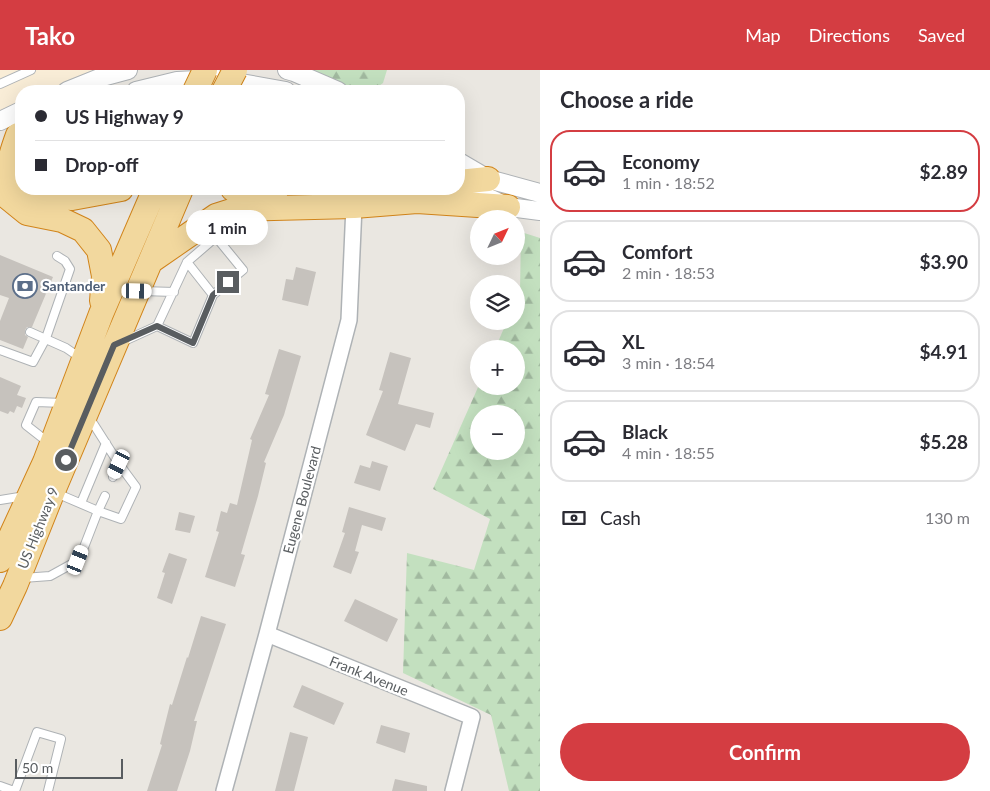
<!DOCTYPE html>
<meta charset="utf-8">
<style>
:root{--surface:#fff;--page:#f2f2f3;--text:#2b2b33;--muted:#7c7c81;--line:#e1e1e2;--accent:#d43d42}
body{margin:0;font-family:Lato,sans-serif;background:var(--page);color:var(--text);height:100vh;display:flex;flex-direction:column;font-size:19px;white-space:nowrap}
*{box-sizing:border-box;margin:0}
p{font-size:16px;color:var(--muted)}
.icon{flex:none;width:28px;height:28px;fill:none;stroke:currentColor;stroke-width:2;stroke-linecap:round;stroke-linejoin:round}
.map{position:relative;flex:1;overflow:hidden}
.side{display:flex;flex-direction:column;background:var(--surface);width:450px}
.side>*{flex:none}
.banner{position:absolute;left:15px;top:15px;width:450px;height:110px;border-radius:20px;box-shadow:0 5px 20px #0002;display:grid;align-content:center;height:110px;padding:0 20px;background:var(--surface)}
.needle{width:32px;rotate:47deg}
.fabs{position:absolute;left:470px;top:140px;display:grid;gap:10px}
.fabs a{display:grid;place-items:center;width:55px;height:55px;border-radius:50%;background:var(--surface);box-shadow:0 5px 20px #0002;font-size:25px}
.scale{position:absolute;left:15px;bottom:12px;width:108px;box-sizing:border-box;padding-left:5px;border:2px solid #595d60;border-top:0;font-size:14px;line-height:18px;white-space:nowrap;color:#595d60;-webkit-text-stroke:4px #fff;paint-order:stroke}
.end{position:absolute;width:22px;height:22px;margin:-11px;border:6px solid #595d60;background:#fff;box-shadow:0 0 0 2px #fff}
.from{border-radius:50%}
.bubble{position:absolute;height:35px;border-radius:18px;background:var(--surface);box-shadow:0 5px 20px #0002;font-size:16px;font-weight:700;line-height:35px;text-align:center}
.car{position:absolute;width:15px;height:30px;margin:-15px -8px;border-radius:6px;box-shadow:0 0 4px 1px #0007;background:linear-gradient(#fff 24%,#345 0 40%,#fff 0 76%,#345 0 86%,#fff 0)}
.banner b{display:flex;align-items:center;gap:18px;height:48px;font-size:19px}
.banner b+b{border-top:1px solid var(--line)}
.banner i{width:12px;height:12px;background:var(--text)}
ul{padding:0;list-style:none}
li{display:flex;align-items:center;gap:15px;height:82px;margin:0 10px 8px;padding:0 10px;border:2px solid var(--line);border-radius:20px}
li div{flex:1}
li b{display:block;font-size:19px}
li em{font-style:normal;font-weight:700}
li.selected{border-color:var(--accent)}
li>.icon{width:45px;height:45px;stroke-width:1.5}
h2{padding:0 20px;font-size:22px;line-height:60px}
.pay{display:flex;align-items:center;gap:12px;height:55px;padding:0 20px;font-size:19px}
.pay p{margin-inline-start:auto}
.action{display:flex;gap:10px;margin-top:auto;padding:10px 20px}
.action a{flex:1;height:58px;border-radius:30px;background:var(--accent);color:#fff;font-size:20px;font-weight:700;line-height:58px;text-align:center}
header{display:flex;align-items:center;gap:30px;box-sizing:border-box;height:70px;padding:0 25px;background:var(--accent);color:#fff}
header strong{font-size:24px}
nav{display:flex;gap:28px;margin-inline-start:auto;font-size:18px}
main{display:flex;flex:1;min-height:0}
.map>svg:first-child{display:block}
.commercial{fill:#f9edd7}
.forest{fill:url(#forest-firs);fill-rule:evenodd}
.building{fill:#c6c2bd}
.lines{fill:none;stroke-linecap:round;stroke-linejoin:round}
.service-casing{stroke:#aeb2b5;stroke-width:10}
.minor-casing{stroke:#aeb2b5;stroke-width:18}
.tertiary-casing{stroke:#aeb2b5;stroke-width:20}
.trunk-casing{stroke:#d1841a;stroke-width:26}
.service{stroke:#fff;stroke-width:8}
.minor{stroke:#fff;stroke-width:15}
.tertiary{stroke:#fff;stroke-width:18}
.trunk{stroke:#f2d89e;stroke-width:24}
.trunk-bridge-casing{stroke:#d1841a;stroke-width:26;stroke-linecap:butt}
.trunk-bridge{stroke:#f2d89e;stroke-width:24}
.route{stroke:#595d60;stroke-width:6}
.labels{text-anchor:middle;stroke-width:4.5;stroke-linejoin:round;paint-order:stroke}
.service-label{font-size:14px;font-weight:bold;fill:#4e5e75;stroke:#fff;text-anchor:start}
.street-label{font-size:14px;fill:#595d60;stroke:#fff}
</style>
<header>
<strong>Tako</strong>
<nav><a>Map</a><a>Directions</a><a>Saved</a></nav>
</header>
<main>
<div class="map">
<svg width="540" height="721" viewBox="0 0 540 721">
<defs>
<pattern id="forest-firs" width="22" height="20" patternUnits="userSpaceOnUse" patternTransform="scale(1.25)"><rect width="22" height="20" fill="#c3e0bf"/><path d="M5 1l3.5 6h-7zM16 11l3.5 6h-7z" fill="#a1b99f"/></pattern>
</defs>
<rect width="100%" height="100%" fill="#eae7e1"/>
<!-- commercial -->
<path class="commercial" d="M 0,0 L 124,0 L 67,21 L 21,21 L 21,41 L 0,51 Z"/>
<!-- forest -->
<path class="forest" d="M 294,0 L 387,0 L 383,13 L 372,21 L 338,21 Z
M 521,162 L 540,168 L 540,721 L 509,721 L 491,645 L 403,603 L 407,483 L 474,500 L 490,449 L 433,419 L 479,315 L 479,316 L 516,316 L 516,279 L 495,279 L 507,251 L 516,251 L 516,230 L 520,222 ZM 479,344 L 516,344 L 516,381 L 479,381 Z"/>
<!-- building -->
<path class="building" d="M 0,185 L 53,207 L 32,257 L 27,257 L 25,260 L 25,265 L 28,267 L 23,279 L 0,270 L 0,251 L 9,228 L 0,225 Z
M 296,197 L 316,202 L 308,236 L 282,230 L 286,209 L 293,210 Z
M 279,279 L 301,286 L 284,345 L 264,392 L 266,393 L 258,426 L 241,484 L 245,485 L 235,517 L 205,507 L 219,462 L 216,461 L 221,441 L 227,443 L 230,433 L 237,435 L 252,370 L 250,369 L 269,325 L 265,324 Z
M 390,282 L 411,288 L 398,334 L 434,343 L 430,358 L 416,354 L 405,381 L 366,365 L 383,321 L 379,320 Z
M 0,307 L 21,316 L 17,325 L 26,328 L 22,338 L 17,336 L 14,343 L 10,341 L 8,344 L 0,341 Z
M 372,391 L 388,396 L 380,421 L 354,413 L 360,395 L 370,398 Z
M 349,437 L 386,448 L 382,461 L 362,455 L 355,481 L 359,482 L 351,504 L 333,497 L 345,463 L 342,462 Z
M 179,442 L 195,446 L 190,463 L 175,460 Z
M 169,483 L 187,489 L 172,534 L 157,528 L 165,503 L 162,502 Z
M 355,529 L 398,549 L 387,572 L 344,551 Z
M 201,546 L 226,554 L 194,651 L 197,651 L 190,681 L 177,721 L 147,721 L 162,675 L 160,674 L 170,634 L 172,635 L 187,587 L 188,588 Z
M 302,615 L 344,633 L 334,655 L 293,637 Z
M 381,655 L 410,663 L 405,683 L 376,673 Z
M 290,662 L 308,667 L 294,721 L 275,721 Z
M 395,709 L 427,716 L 427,721 L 392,721 Z"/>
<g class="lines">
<defs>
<path id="service" d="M 0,14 L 31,0
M 187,192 L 213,225
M 142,221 L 174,222
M 157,256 L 193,273 L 213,225 L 243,200 L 216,167
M 30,262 L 66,278 L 82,289
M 122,272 L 157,256 L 187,192 L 216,167 L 227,149
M 0,280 L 33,292 L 46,268 L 70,199 L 65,191 L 57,186
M 89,347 L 119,394 L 113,407
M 49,373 L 26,355 L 36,332 L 63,333
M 105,426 L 98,441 L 121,449 L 136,417 L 119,394
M 0,430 L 25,426
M 81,433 L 106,373
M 23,508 L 50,506 L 79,490 L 98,441 L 56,423
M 0,716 L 14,721
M 15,721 L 37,662 L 61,669 L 48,721"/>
<path id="minor" d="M 267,564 L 472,647 L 453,721
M 224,721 L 267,564 L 349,250 L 354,136"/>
<path id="tertiary" d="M 287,0 L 294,2 L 338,21
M 67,21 L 102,7 L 128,0
M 136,21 L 177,11 L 218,9 L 286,21
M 0,51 L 21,41
M 459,92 L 488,109 L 540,123
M 459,114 L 508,137 L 540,141"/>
<path id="trunk" d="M 18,65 C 8,93 2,109 32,124
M 459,112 L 488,109
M 233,119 L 253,123 L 275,124
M 0,121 L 27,143 L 62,150 L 83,160 L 99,180 L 104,206 L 102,231
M 0,121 L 72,128 L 121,119
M 151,191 L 216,146 L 238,139 L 354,136 L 417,131 L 508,137
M 0,490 L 45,392 L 101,244 L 155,119
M 0,548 L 15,516 L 53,421 L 181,119"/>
</defs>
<!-- service casing -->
<use href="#service" class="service-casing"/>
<!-- minor casing -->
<use href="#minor" class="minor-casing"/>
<!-- tertiary casing -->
<use href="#tertiary" class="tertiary-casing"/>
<!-- trunk casing -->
<use href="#trunk" class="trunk-casing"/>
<!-- service -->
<use href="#service" class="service"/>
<!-- minor -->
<use href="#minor" class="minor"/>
<!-- tertiary -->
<use href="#tertiary" class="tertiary"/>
<!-- trunk -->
<use href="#trunk" class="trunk"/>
<defs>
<path id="trunk-bridge" d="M 195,21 L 205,0
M 224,21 L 235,0"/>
</defs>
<!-- trunk-bridge casing -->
<use href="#trunk-bridge" class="trunk-bridge-casing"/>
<!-- trunk-bridge -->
<use href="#trunk-bridge" class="trunk-bridge"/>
</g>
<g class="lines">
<!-- route -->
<path class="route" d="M 66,390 L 114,275 L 157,256 L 193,273 L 213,225 L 228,212"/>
</g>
<!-- icons -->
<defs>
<symbol id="bank-ring" viewBox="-11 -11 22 22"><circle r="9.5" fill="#fff" stroke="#5c6f8a" stroke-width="1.5"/><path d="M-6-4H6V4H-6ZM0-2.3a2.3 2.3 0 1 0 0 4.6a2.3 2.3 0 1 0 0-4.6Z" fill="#5c6f8a"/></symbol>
</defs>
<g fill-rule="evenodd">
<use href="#bank-ring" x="11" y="202" width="28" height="28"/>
</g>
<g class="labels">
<!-- service labels -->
<g class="service-label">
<text x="42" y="221">Santander</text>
</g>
<!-- street labels -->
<g class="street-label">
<text transform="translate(302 430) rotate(-75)" y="5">Eugene Boulevard</text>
<text transform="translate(38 458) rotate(-68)" y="5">US Highway 9</text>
<text transform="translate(369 606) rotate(22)" y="5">Frank Avenue</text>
</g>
</g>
</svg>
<div class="fabs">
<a><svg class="needle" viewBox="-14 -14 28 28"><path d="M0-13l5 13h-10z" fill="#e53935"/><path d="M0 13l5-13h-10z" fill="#7c7c81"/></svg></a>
<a><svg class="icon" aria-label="layers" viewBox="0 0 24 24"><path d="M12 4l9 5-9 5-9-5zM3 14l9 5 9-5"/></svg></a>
<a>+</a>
<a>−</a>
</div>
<div class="scale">50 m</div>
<i class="end from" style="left:66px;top:390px"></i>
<i class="end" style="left:228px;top:212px"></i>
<div class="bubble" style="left:186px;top:140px;width:82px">1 min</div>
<i class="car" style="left:137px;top:221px;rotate:91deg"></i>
<i class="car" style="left:119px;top:394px;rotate:206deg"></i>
<i class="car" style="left:78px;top:490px;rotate:22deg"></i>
<div class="banner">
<b><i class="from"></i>US Highway 9</b>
<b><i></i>Drop-off</b>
</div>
</div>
<section class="side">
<h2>Choose a ride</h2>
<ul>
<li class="selected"><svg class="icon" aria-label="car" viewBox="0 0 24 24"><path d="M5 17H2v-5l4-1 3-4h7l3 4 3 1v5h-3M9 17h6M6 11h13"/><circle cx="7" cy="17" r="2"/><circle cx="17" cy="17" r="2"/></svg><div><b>Economy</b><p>1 min · 18:52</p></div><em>$2.89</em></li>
<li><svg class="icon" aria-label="car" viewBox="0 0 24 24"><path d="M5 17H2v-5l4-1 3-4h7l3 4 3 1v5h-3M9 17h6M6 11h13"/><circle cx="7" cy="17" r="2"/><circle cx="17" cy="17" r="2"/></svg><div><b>Comfort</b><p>2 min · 18:53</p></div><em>$3.90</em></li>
<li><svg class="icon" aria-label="car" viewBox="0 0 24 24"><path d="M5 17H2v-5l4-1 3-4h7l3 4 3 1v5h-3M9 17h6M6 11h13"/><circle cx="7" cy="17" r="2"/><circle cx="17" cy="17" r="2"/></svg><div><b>XL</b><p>3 min · 18:54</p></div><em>$4.91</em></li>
<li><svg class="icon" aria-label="car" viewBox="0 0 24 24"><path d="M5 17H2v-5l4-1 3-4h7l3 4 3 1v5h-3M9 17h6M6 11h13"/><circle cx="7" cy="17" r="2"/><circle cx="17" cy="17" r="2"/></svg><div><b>Black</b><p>4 min · 18:55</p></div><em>$5.28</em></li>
</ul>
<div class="pay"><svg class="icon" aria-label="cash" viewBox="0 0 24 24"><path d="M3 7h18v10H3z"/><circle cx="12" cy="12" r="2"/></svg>Cash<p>130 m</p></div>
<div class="action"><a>Confirm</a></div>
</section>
</main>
